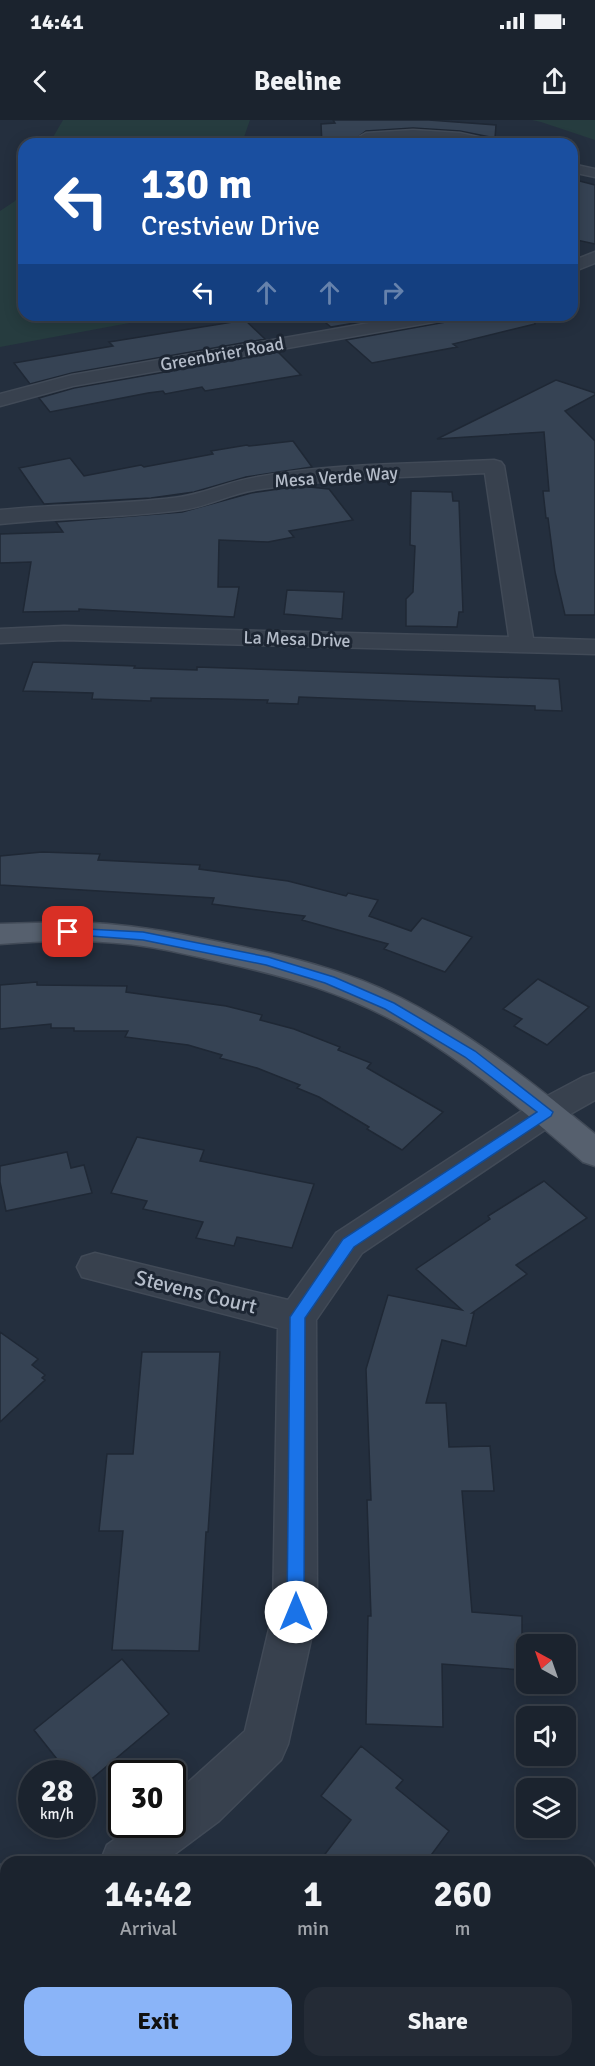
<!DOCTYPE html>
<html lang="en">
<head>
<meta charset="utf-8">
<style>
	body { margin:0; font-family:Signika,sans-serif; background:#242b36; color:#f1f3f6; height:100vh; display:flex; flex-direction:column; font-size:22px; white-space:nowrap }
	* { box-sizing:border-box; margin:0 }
	p { font-size:20px; color:#a0a4aa }
	.icon { flex:none; width:33px; height:33px; fill:none; stroke:currentColor; stroke-width:2; stroke-linecap:round; stroke-linejoin:round }
	.map { position:relative; flex:1; overflow:hidden }
	.panel { position:absolute; left:0px; top:1736px; width:596px; height:212px; display:flex; flex-direction:column; background:#1b232e; border-radius:18px 18px 0 0; box-shadow:0 3px 15px #0003,0 0 0 2px #39404a }
	.panel>* { flex:none }
	.hud { position:absolute; left:18px; top:18px; width:560px; height:183px; border-radius:18px; box-shadow:0 3px 15px #0003,0 0 0 2px #39404a; background:#1a4fa0; color:#fff; overflow:hidden }
	.needle { width:39px; rotate:320deg }
	.fabs { position:absolute; left:516px; top:1514px; display:grid; gap:12px }
	.fabs a { display:grid; place-items:center; width:60px; height:60px; border-radius:12px; background:#1b232e; box-shadow:0 3px 15px #0003,0 0 0 2px #39404a; font-size:30px }
	.speed { position:absolute; left:18px; top:1640px; display:flex; gap:12px; font-size:30px; font-weight:700; text-align:center }
	.speed>* { display:grid; place-content:center; width:78px; height:78px; border-radius:50%; background:#1b232e; box-shadow:0 3px 15px #0003,0 0 0 2px #39404a; line-height:1 }
	.speed small { font-size:15px; font-weight:400 }
	.speed .limit { border:3px solid #111; border-radius:9px; background:#fff; color:#111 }
	.pin { position:absolute; display:grid; place-items:center; width:51px; height:51px; color:#fff; margin:-26px; border-radius:12px; box-shadow:0 3px 9px #0006 }
	.me { position:absolute; width:66px; margin:-33px; rotate:0deg; stroke-linejoin:round; filter:drop-shadow(0 0 4px #0008) }
	.turn { display:flex; align-items:center; gap:21px; height:126px; padding:0 24px; font-size:27px }
	.turn .icon { width:78px; height:78px; stroke-width:2.5 }
	.turn b { display:block; font-size:42px; line-height:51px }
	.lanes { display:flex; align-items:center; height:57px; padding:0 24px; background:#0003; justify-content:center; gap:30px; direction:ltr }
	.lanes .off { opacity:.35 }
	.eta { display:flex; justify-content:space-evenly; align-items:center; height:102px; text-align:center }
	.eta b { font-size:36px; font-weight:700; line-height:42px }
	.cta { display:flex; gap:12px; margin-top:auto; padding:12px 24px }
	.cta a { flex:1; height:69px; border-radius:18px; background:#8ab4f8; color:#111; font-size:24px; font-weight:700; line-height:69px; text-align:center }
	.cta a+a { background:#242b36; color:#f1f3f6 }
	.status { display:flex; justify-content:space-between; align-items:center; height:42px; padding:0 30px; background:#1b232e; direction:ltr }
	.status svg { height:16px; fill:currentColor }
	header { display:flex; justify-content:space-between; align-items:center; height:78px; padding:0 24px; background:#1b232e; font-size:27px; font-weight:700 }
	.map>svg:first-child { display:block }
	.green { fill:#263c3f }
	.building { fill:#364354; stroke:#1f2835; stroke-width:1.5 }
	.lines { fill:none; stroke-linecap:round; stroke-linejoin:round }
	.minor-casing { stroke:#414a57; stroke-width:3 }
	.major-casing { stroke:#414a57; stroke-width:3 }
	.minor { fill:#38414e; fill-rule:evenodd }
	.major { fill:#56606e; fill-rule:evenodd }
	.route { fill:#1a73e8; stroke:#114b97; stroke-width:1.5 }
	.labels { text-anchor:middle; stroke-width:6; stroke-linejoin:round; paint-order:stroke }
	.far-street-label { font-size:18px; fill:#b4bcc9; stroke:#1d2633 }
	.street-label { font-size:21px; fill:#b4bcc9; stroke:#1d2633 }
</style>
</head>
<body>
<div class="status"><b>14:41</b><svg viewBox="0 0 49 12"><path d="M0 12V9h3v3zM5 12V6h3v6zM10 12V3h3v9zM15 12V0h3v12zM26 1h20v11H26zM47 4h2v5h-2z"/></svg></div>
<header><svg class="icon" aria-label="back" viewBox="0 0 24 24"><path d="M15 5l-7 7 7 7"/></svg>Beeline<svg class="icon" aria-label="share" viewBox="0 0 24 24"><path d="M12 15V3M7 8l5-5 5 5M5 13v7h14v-7"/></svg></header>
<div class="map">
<svg width="595" height="1946" viewBox="0 0 595 1946">
	<rect width="100%" height="100%" fill="#242f3e"/>
	<path class="green" d="M63,0H250L243,20L255,24H49Z
		M532,0H595V20L541,2Z
		M24,66V195L167,196L0,227V91L15,81Z"/>
	<path class="building" d="M333,0H429L496,5L495,18L460,11L413,8L366,11L357,18L366,23L429,21L467,24H322L321,4L335,3Z
		M572,59L595,65V124L572,119Z
		M316,195H402L331,207Z
		M456,195H534L535,204L453,224L457,227L372,243L346,220L451,201Z
		M245,200L265,219L72,253L30,264L14,243L113,226L109,222Z
		M278,232L301,255L205,271L202,267L165,274L163,271L148,273L50,292L39,278L74,268Z
		M556,260L595,273V275L565,291L595,321V495H565L555,452L548,398H546L543,371H549L544,312L437,319Z
		M293,321L312,347L246,357L194,372L151,378L44,384L19,348L70,338L84,356L141,345L144,347L213,334L211,331L247,325L249,326Z
		M300,366L329,369L353,400L289,411L294,417L268,422L219,420L218,467H239L234,497L79,489V491L23,492L31,442L0,443V414L63,412L56,402L182,392L251,373Z
		M411,371L452,372L453,381H459L463,492H459L457,507L406,506V479L413,472L415,426L410,425Z
		M287,470L344,472L342,499L284,494Z
		M33,542L135,546L134,548L197,550V547L559,559L562,591L535,590V586L299,577L298,584L267,583L268,580L221,579L151,578V581L92,579L93,573L23,571Z
		M42,732L100,734L98,740L200,745L199,749L288,761L346,776L348,773L378,780L369,796L411,811L422,798L472,817L445,852L384,829L388,824L302,800L305,796L212,784L214,778L0,765V736Z
		M538,859L589,887L547,925L514,906L522,899L503,889Z
		M37,862V865L127,866L126,872L226,886L262,895L260,900L294,909L340,927L338,930L371,943L367,948L443,992L402,1030L367,1009L369,1007L319,977L297,968L300,965L257,948L220,938L222,935L188,925L125,917L128,911H74V908H51V904L0,909V865Z
		M137,1017L204,1030L200,1041L314,1064L292,1128L237,1117L234,1126L196,1118L203,1102L143,1089L147,1081L111,1073Z
		M67,1032L71,1048L84,1045L92,1073L6,1091L0,1062V1046Z
		M544,1061L587,1098L516,1145L527,1154L472,1193H474L466,1226L442,1220L426,1283H446L449,1327L490,1326L494,1371H462L472,1492L522,1496V1550L442,1544L443,1607L366,1604L368,1496H371L367,1380H371L366,1249L388,1175L462,1190L416,1149L490,1099L488,1096Z
		M0,1212L38,1239L32,1245L45,1255L42,1258L45,1260L0,1302Z
		M142,1232H220L208,1412H206L199,1531L112,1530L123,1411H99L107,1334H133Z
		M122,1539L169,1594L82,1667V1653H68L34,1610Z
		M361,1626L403,1660L396,1668L449,1711L426,1742H319L351,1700L321,1676Z"/>
	<g class="lines">
		<g class="minor-casing">
			<path id="minor" d="M413,10L460,13L496,21L498,24L429,19L366,21L359,17L366,13Z
				M572,44L595,49V57L572,52Z
				M595,132V143L572,152V141Z
				M415,195H454L451,199L445,200L73,266L0,286V274L72,255Z
				M494,340L501,342L504,346L533,518L595,520V534L64,520L0,523V509L64,506L509,517L485,353C410,357 335,358 261,369C234,372 209,386 182,390C122,398 61,397 0,404V390C58,384 115,385 173,378C202,375 229,361 257,357C335,343 415,344 494,340Z
				M595,953V980L558,1001L362,1133L316,1200L317,1492L288,1624L281,1640L219,1701L164,1742H100L107,1725L136,1704H172V1677L245,1611L273,1492L278,1208L82,1157L77,1147L82,1137L95,1133L288,1180L336,1113L534,983L583,957Z
				M6,1744V1792L0,1793V1745Z
				M138,1941H190L191,1946H139Z"/>
		</g>
		<g class="major-casing">
			<path id="major" d="M70,802C123,803 172,812 224,823C284,835 346,850 401,878C472,914 534,964 595,1014V1046L583,1042C527,994 470,945 405,907C348,874 286,856 221,842C198,837 174,831 150,827C101,819 50,820 0,824V804Z"/>
		</g>
		<use href="#minor" class="minor"/>
		<use href="#major" class="major"/>
	</g>
	<path class="route" d="M68,808L143,812L268,837L334,857L394,883L475,931L553,992L551,996L354,1127L305,1198L304,1492L302,1498L296,1501L289,1498L287,1492L290,1197L343,1119L537,992L465,937L385,889L325,863L266,845L143,820L64,814L62,812L64,809Z"/>
	<g class="labels">
		<g class="far-street-label">
			<text transform="translate(222 234) rotate(-10)" y="6">Greenbrier Road</text>
			<text transform="translate(336 357) rotate(-4)" y="6">Mesa Verde Way</text>
			<text transform="translate(297 519) rotate(2)" y="6">La Mesa Drive</text>
		</g>
		<g class="street-label">
			<text transform="translate(196 1172) rotate(14)" y="7">Stevens Court</text>
		</g>
	</g>
</svg>
<div class="fabs">
<a><svg class="needle" viewBox="-14 -14 28 28"><path d="M0-13l5 13h-10z" fill="#e53935"/><path d="M0 13l5-13h-10z" fill="#a0a4aa"/></svg></a>
<a><svg class="icon" aria-label="sound" viewBox="0 0 24 24"><path d="M4 9h4l5-4v14l-5-4H4zM17 9q2 3 0 6"/></svg></a>
<a><svg class="icon" aria-label="layers" viewBox="0 0 24 24"><path d="M12 4l9 5-9 5-9-5zM3 14l9 5 9-5"/></svg></a>
</div>
<div class="speed"><div>28<small>km/h</small></div><div class="limit">30</div></div>
<div class="pin" style="left:68px;top:812px;background:#d93025"><svg class="icon" aria-label="arrive" viewBox="0 0 24 24"><path d="M6 21V4h12l-3 4 3 4H6"/></svg></div>
<svg class="me" style="left:296px;top:1492px" viewBox="-20 -20 40 40"><circle r="19" fill="#fff"/><path d="M0-13L10 11 0 6-10 11z" fill="#1a73e8"/></svg>
<div class="hud">
<div class="turn"><svg class="icon" aria-label="left" viewBox="0 0 24 24"><path d="M17 20v-9H6M10 6l-5 5 5 5"/></svg><div><b>130 m</b>Crestview Drive</div></div>
<div class="lanes"><svg class="icon" aria-label="left" viewBox="0 0 24 24"><path d="M17 20v-9H6M10 6l-5 5 5 5"/></svg><svg class="icon off" aria-label="ahead" viewBox="0 0 24 24"><path d="M12 20V5M6 11l6-6 6 6"/></svg><svg class="icon off" aria-label="ahead" viewBox="0 0 24 24"><path d="M12 20V5M6 11l6-6 6 6"/></svg><svg class="icon off" aria-label="right" viewBox="0 0 24 24"><path d="M7 20v-9h11M14 6l5 5-5 5"/></svg></div>
</div>
<section class="panel">
<div class="eta">
<div><b>14:42</b><p>Arrival</p></div>
<div><b>1</b><p>min</p></div>
<div><b>260</b><p>m</p></div>
</div>
<div class="cta"><a>Exit</a><a>Share</a></div>
</section>
</div>
</body>
</html>
